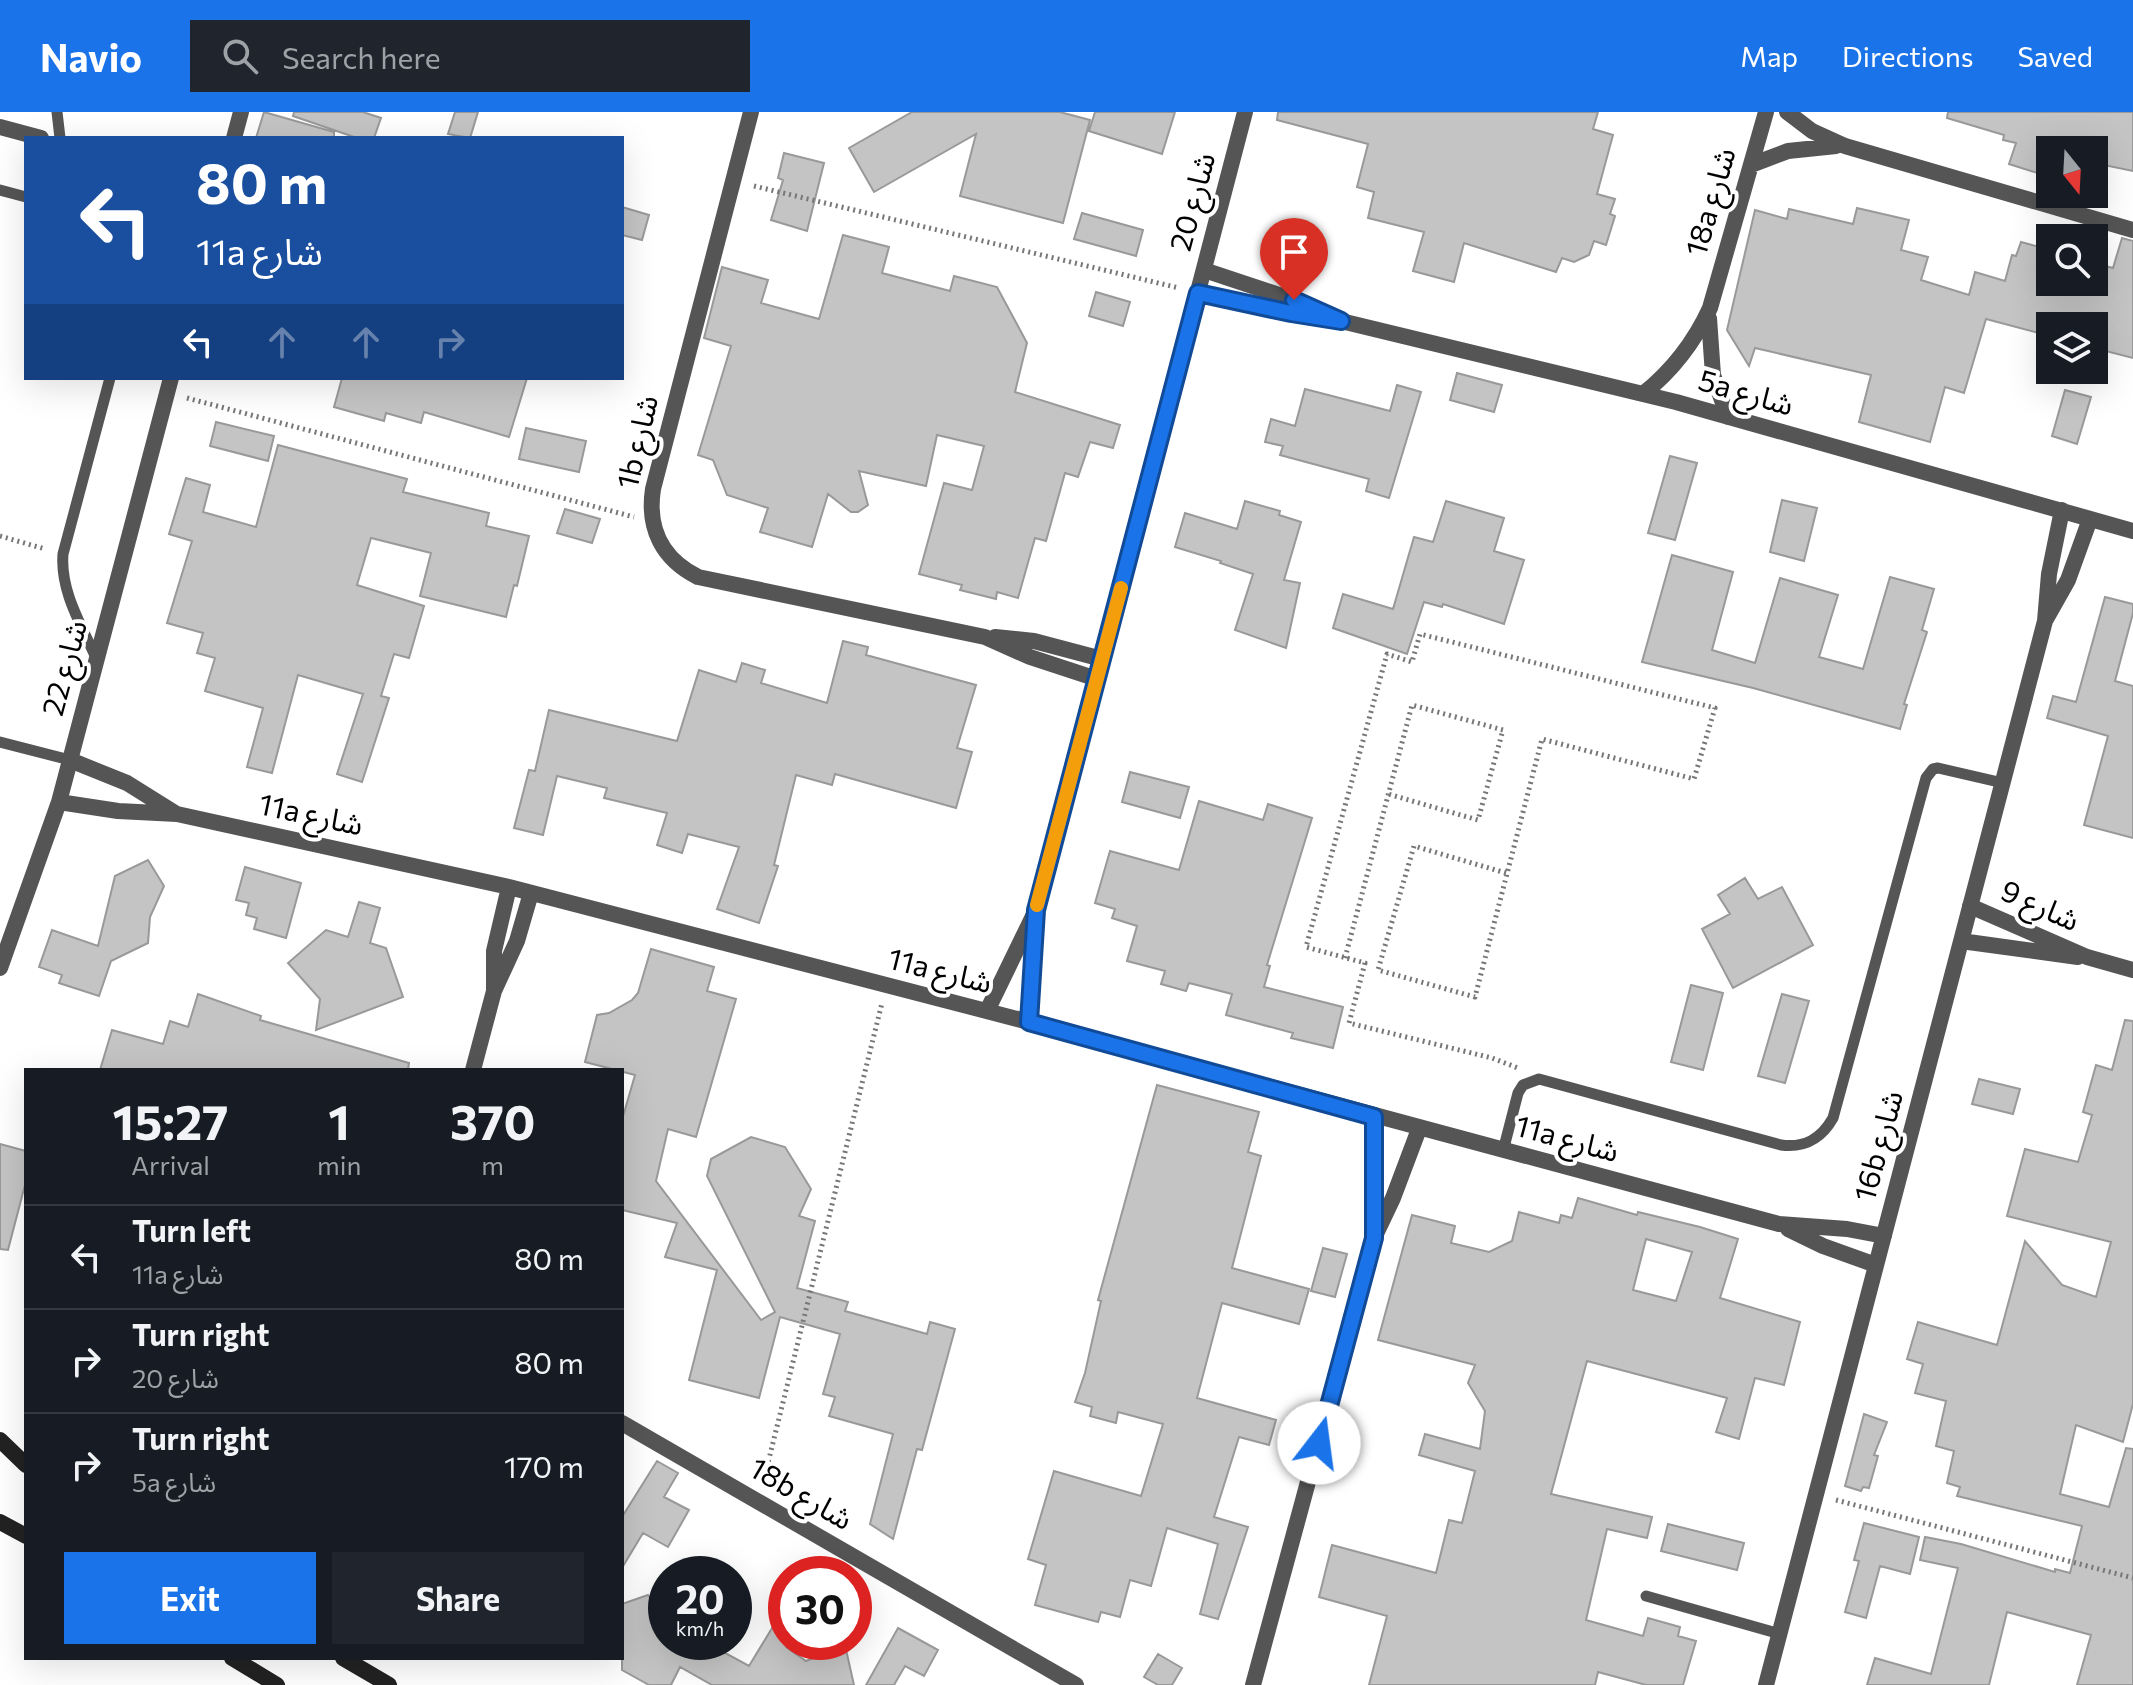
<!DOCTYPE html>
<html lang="en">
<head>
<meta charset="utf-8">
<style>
	body { margin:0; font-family:Commissioner,"Noto Sans Arabic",sans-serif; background:#20242c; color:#f1f3f6; height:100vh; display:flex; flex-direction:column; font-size:30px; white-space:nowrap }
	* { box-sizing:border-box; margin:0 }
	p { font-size:26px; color:#9ea1a6 }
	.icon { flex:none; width:44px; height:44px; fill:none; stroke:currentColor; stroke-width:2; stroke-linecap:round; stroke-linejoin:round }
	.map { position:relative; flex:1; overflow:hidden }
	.details { position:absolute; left:24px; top:956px; width:600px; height:592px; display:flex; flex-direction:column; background:#171b24; border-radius:0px; box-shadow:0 8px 32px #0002 }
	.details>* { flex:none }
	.top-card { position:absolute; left:24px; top:24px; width:600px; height:244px; border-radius:0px; box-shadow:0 8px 32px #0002; background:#1a4fa0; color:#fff; overflow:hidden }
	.needle { width:52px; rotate:162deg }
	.tools { position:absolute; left:2036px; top:24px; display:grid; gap:16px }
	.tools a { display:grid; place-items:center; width:72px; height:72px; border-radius:0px; background:#171b24; box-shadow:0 8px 32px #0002; font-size:40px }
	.speed { position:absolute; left:648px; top:1444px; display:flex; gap:16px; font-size:40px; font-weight:700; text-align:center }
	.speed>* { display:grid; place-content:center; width:104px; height:104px; border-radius:50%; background:#171b24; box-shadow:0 8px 32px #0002; line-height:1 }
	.speed small { font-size:20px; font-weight:400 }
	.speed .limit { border:12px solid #d22; background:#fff; color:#111 }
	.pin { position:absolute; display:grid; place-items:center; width:68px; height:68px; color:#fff; margin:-82px -34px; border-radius:50% 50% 50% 0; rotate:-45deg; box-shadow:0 0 8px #0007 }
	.pin .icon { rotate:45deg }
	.me { position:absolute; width:88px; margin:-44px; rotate:15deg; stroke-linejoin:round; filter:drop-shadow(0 0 6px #0008) }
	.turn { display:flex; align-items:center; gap:28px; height:168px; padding:0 40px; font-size:36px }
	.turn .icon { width:104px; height:104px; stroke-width:2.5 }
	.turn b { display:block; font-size:56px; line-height:68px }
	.lanes { display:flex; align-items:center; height:76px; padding:0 40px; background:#0003; justify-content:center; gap:40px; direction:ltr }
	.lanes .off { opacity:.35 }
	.eta { display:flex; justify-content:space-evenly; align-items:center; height:136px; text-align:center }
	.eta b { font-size:48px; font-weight:700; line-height:56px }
	.cta { display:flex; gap:16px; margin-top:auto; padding:16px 40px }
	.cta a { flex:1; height:92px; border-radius:0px; background:#1a73e8; color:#fff; font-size:32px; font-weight:700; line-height:92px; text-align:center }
	.cta a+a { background:#20242c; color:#f1f3f6 }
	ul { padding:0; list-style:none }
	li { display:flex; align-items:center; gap:24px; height:104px; padding:0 40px; border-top:2px solid #363941 }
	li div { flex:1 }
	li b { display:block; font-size:30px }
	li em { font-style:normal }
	header { display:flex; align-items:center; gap:48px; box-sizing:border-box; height:112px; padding:0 40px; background:#1a73e8; color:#fff }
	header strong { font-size:38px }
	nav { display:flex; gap:44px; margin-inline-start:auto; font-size:28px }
	.search { width:560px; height:72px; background:#20242c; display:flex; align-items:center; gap:20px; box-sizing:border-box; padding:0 28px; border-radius:0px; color:#9ea1a6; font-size:30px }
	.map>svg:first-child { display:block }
	.building { fill:#c4c4c4; stroke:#999; stroke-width:2; fill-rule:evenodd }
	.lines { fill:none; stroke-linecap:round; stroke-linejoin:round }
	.path { stroke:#777; stroke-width:5; stroke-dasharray:2 4; stroke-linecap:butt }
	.service { stroke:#555; stroke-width:11 }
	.minor { stroke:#555; stroke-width:16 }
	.secondary { stroke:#222; stroke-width:16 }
	.route-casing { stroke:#114b97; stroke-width:20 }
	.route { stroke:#1a73e8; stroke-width:14 }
	.slow { stroke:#f59e0b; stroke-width:14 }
	.labels { text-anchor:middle; stroke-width:8; stroke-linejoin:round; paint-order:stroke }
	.street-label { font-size:30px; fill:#000; stroke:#fff }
</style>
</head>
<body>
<header>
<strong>Navio</strong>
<div class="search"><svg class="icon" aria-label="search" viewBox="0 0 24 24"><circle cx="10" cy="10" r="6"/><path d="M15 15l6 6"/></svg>Search here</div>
<nav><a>Map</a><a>Directions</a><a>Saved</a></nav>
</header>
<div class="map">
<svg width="2133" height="1573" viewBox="0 0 2133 1573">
	<rect width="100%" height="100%" fill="#fff"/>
	<path class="building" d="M264,0L334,20V26H256Z
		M294,0H363L381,6L374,26H357L293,4Z
		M455,0H478L470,26L448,22Z
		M912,0H1060L1090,8L1063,111L960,84L976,22L874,80L849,36Z
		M1095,0H1175L1162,42L1089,19Z
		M1278,0H1598L1593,17L1613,23L1597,82L1615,87L1610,102L1615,104L1606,133L1594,129L1589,143L1574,150L1562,146L1556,160L1464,131L1454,170L1413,159L1424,120L1368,106L1374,80L1357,75L1368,32L1277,8Z
		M1948,0H2133V59L2094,51V38H2050V65L2009,52L2016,31L2003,28L2004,23L1947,6Z
		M784,41L824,51L807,119L771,108L783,68L778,66Z
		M622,95L649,103L642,128L622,123Z
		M1857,96L1909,108L1901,138L1928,145L1921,168L1969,183L1975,160L2005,169L2012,143L2016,144L2021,130L2050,138V170H2094V151L2113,156L2122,126L2133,129V246L2094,236V214H2050V224L1986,207L1964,281L1945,275L1930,330L1859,310L1871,263L1755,236L1749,254L1727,218L1755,98L1787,107L1789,97L1853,112Z
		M1082,101L1143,118L1136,144L1074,127Z
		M843,123L889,135L882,161L950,179L954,164L997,175L1027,231L1015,280L1120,313L1113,336L1090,330L1078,365L1065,361L1046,429L1035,426L1018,486L997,480L996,487L960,478L962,473L919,462L944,371L972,378L984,334L937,323L926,374L859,359L868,393L858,400H851L828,382L812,435L760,420L768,396L727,383L713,348L698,343L731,234L704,226L722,155L768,168L761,191L819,207Z
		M1096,180L1130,190L1123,214L1089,204Z
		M1457,261L1502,273L1494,300L1450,288Z
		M342,266H527L509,325L424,300L421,311L386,301L384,309L334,295Z
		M1397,273L1421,280L1389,386L1366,379L1369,367L1280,343L1283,334L1265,330L1271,307L1295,314L1305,277L1390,299Z
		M2065,278L2091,285L2077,332L2052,324Z
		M216,310L274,324L268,349L210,334Z
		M526,316L586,329L579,360L519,347Z
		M278,333L407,367L403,380L489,401L486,414L529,424L517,474L514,473L506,505L420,484L431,441L371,426L357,473L424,494L409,546L394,542L381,584L389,586L362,670L337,662L363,582L298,563L272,661L247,655L263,596L205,579L215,546L197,541L203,521L167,511L192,429L169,422L186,366L210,373L203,400L256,415Z
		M1670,344L1697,351L1675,428L1648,421Z
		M1782,388L1817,396L1804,449L1770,440Z
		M1245,389L1280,399L1279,403L1301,410L1284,468L1300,471L1286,536L1235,518L1253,462L1220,451L1221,449L1175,435L1185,401L1237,417Z
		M1446,389L1504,406L1494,439L1524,448L1504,512L1443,492L1442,495L1424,490L1407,542L1333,516L1343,482L1393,497L1414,425L1433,430Z
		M565,397L600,407L592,431L557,421Z
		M1672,443L1733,460L1712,538L1755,551L1780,466L1838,483L1819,545L1863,557L1890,465L1934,477L1922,518L1927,520L1904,592L1907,593L1900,617L1753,576L1642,550Z
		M2105,485L2133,492V501L2115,569L2133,574V726L2084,713L2108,624L2047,606L2053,584L2076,590Z
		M843,529L868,535L866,543L976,573L957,636L972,640L956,696L835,662L832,673L796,663L774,753L778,754L759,811L717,797L739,735L688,722L682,741L657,733L667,701L604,686L607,676L557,664L543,723L514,716L529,658L535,659L549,598L677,629L699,558L736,570L742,551L765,558L761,571L827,591Z
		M1130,660L1189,675L1180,706L1122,690Z
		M1199,689L1263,708L1268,692L1312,706L1267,853L1270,854L1264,875L1343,895L1333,936L1291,926L1293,921L1226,903L1232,882L1189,871L1186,879L1161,872L1165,859L1127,849L1137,814L1112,806L1115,797L1095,791L1110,739L1179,758Z
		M148,748L164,774L150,805L148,831L111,849L99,884L59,871L62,863L39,855L52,818L98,834L115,764Z
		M245,755L301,771L286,826L254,817L257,806L246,803L249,791L236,788Z
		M1745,766L1758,787L1782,775L1813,833L1733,876L1702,817L1730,802L1718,783Z
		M359,790L380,796L370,831L386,836L403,885L316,918L320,887L288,851L326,818L348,825Z
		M651,837L714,855L707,879L736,887L696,1025L668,1017L656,1069L761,1208L775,1200L707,1064L711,1047L751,1025L785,1035L811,1077L799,1104L815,1109L797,1176L848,1190L845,1199L927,1222L930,1210L955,1217L922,1338L917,1337L893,1427L870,1412L893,1322L829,1304L835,1285L823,1282L840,1222L780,1205L759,1286L689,1268L717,1158L665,1145L677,1111L622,1098V1008L635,963L585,950L597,903L609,901L632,888L638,881Z
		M1691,873L1723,881L1703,958L1671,950Z
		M198,882L261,904L260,908L409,951L408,958H100L112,918L163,932L170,909L188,915Z
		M1782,882L1809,889L1785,971L1758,964Z
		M2125,908L2133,909V1292L2123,1330L2076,1313L2060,1382L2109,1395L2126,1336L2133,1337V1573H2077L2091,1523L2007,1500L1989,1573H1867L1875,1546L1931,1562L1958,1456L1920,1448L1925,1425L1961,1432L2055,1460V1457L2070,1461L2082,1414L1957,1384L1960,1375L1947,1371L1954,1339L1936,1334L1946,1289L1915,1281L1923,1252L1907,1247L1918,1210L1997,1233L2025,1129L2062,1173L2096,1185L2111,1130L2007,1104L2025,1037L2078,1050L2092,1003L2083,1000L2096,953L2112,958Z
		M1979,967L2020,977L2013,1002L1972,992Z
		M1157,973L1259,1000L1248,1040L1261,1044L1232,1156L1309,1177L1299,1212L1222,1191L1197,1286L1276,1308L1269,1333L1239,1325L1214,1405L1248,1415L1218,1507L1200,1502L1218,1432L1167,1416L1151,1474L1130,1468L1120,1505L1101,1500L1098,1510L1035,1493L1046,1453L1028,1447L1054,1359L1141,1384L1163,1312L1118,1300L1116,1311L1090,1304L1092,1295L1075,1290L1085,1261L1101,1189L1098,1188Z
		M0,1032L26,1039V1069L8,1138L0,1137Z
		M1578,1086L1637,1103L1638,1100L1700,1115L1738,1127L1720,1186L1800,1210L1784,1273L1755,1266L1739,1327L1716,1320L1727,1286L1587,1249L1551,1382L1652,1405L1647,1426L1607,1417L1586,1508L1643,1524L1648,1506L1680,1515L1678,1524L1696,1529L1683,1573H1646L1598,1560L1595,1573H1369L1387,1504L1319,1485L1332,1433L1436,1461L1449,1408L1462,1411L1475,1359L1419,1343L1425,1322L1480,1337L1485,1299L1468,1271L1475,1253L1378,1228L1412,1103L1455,1114L1451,1131L1489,1140L1512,1129L1519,1100L1559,1111L1561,1103L1572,1106ZM1646,1127L1692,1140L1676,1189L1633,1178Z
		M1323,1136L1347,1142L1335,1185L1311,1179Z
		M1864,1302L1887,1310L1874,1343L1878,1344L1869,1376L1863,1375L1861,1379L1845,1374Z
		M657,1349L678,1361L664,1385L689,1398L668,1435L643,1421L622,1456V1405Z
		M1864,1411L1919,1425L1910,1462L1880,1454L1866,1506L1845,1500L1859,1449L1854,1448Z
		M1668,1412L1744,1431L1737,1458L1661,1439Z
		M648,1483L655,1492L666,1499V1530H705L749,1554L786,1493V1535L806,1549L845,1533L854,1573H712L680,1555L671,1573H649L622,1558V1492Z
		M898,1516L938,1538L924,1564L905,1554L894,1573H866Z
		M1158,1542L1182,1556L1172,1573H1158L1144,1565Z"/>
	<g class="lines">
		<path class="path" d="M754,74L1179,176
			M187,286L634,405
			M0,424L45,437
			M1506,761L1414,734L1378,858L1475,885L1542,627L1694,667L1715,596L1420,522L1412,550L1387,542L1306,835L1365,851L1349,911L1492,946L1518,956
			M1345,846L1412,593L1503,618L1478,708L1388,682
			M764,1367L882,891
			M1836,1388L2133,1466"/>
		<path class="service" d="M57,0L60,26
			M0,78L26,85
			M97,548C82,514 60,480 63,442L110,266
			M0,630L70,648
			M1503,1039L1518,981L1523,973L1539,967L1781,1033C1805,1036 1821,1027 1833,1006L1926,666L1933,657L1938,656L2003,671
			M1646,1484L1780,1522"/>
		<path class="minor" d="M751,0L653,377C647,416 662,447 698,465L985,525L1030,545L1097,567
			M1787,0L1812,19L1845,34L2133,118
			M0,15L41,26
			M234,26L241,0
			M1751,53L1788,39L1836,34
			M1204,158L1294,188L1325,201
			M1198,181L1291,201L1341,209L1676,290L2133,419
			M1709,206L1713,263L1728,305
			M1643,282C1673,258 1694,231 1710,196L1766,0
			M2046,507L2068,468L2090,407
			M995,525L1034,529L1102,547
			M70,648L127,671L175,701
			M59,690L118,699L177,702L509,775L1029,910L1779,1112L1847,1117L1884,1124
			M1970,794L2087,845L2133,858
			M1961,829L2078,845
			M0,856L59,690L171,266
			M494,878V839L509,775
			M987,899L1036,798L1245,0
			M1029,910L1036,804
			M473,958L494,879L517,829L531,781
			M1788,1117L1823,1134L1876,1153
			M1373,1120L1374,1005
			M622,1311L1076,1573
			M1253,1573L1374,1126L1393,1086L1419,1017
			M1766,1573L2045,509L2049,462L2062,398"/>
		<path class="secondary" d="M0,1328L26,1353
			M0,1410L26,1424
			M232,1546L277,1573
			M343,1546L389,1573"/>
	</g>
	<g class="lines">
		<g class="route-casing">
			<path id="route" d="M1294,188L1341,209L1291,201L1198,181L1036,798L1029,910L1374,1005V1126L1319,1331"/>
		</g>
		<use href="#route" class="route"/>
		<path class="slow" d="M1037,793L1121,476"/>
	</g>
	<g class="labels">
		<g class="street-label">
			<text transform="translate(1193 90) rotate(-75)" y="10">شارع 20</text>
			<text transform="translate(1711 90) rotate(-74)" y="10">18a شارع</text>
			<text transform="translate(1746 281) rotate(16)" y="10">5a شارع</text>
			<text transform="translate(638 330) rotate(-77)" y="10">1b شارع</text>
			<text transform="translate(65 556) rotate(-75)" y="10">شارع 22</text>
			<text transform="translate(311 703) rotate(12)" y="10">11a شارع</text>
			<text transform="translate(2040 794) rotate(24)" y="10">شارع 9</text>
			<text transform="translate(940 859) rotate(14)" y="10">11a شارع</text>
			<text transform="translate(1567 1027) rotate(15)" y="10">11a شارع</text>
			<text transform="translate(1879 1034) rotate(-75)" y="10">16b شارع</text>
			<text transform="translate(801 1382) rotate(30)" y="10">18b شارع</text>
		</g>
	</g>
</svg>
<div class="tools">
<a><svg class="needle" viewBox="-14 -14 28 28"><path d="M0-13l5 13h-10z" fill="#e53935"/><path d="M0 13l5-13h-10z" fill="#9ea1a6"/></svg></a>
<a><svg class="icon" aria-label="search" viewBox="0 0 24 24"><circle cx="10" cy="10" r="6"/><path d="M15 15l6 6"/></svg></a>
<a><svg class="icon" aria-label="layers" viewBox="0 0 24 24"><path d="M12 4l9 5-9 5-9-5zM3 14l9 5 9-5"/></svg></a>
</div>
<div class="speed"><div>20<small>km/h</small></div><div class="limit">30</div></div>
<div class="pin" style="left:1294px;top:188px;background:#d93025"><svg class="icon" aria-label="arrive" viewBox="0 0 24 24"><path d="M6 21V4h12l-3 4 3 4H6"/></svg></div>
<svg class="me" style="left:1319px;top:1331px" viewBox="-20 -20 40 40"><circle r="19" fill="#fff"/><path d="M0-13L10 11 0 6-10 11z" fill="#1a73e8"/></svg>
<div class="top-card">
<div class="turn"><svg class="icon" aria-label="left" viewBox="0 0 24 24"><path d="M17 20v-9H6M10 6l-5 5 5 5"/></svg><div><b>80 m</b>11a شارع</div></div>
<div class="lanes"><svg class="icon" aria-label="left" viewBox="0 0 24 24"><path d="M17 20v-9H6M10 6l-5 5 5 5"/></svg><svg class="icon off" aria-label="ahead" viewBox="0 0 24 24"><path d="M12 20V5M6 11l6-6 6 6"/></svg><svg class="icon off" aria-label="ahead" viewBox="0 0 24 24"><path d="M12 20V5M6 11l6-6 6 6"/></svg><svg class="icon off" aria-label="right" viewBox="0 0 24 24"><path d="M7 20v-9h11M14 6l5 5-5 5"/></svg></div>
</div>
<section class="details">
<div class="eta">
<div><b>15:27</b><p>Arrival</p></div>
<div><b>1</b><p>min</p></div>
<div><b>370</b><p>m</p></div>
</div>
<ul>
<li><svg class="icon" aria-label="left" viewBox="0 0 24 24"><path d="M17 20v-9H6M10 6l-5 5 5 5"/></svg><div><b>Turn left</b><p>11a شارع</p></div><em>80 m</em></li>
<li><svg class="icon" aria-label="right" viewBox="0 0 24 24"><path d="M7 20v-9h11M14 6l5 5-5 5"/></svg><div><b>Turn right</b><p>شارع 20</p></div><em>80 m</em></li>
<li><svg class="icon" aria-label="right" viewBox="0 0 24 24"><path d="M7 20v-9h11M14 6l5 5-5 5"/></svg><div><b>Turn right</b><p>5a شارع</p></div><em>170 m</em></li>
</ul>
<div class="cta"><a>Exit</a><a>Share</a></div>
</section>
</div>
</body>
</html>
